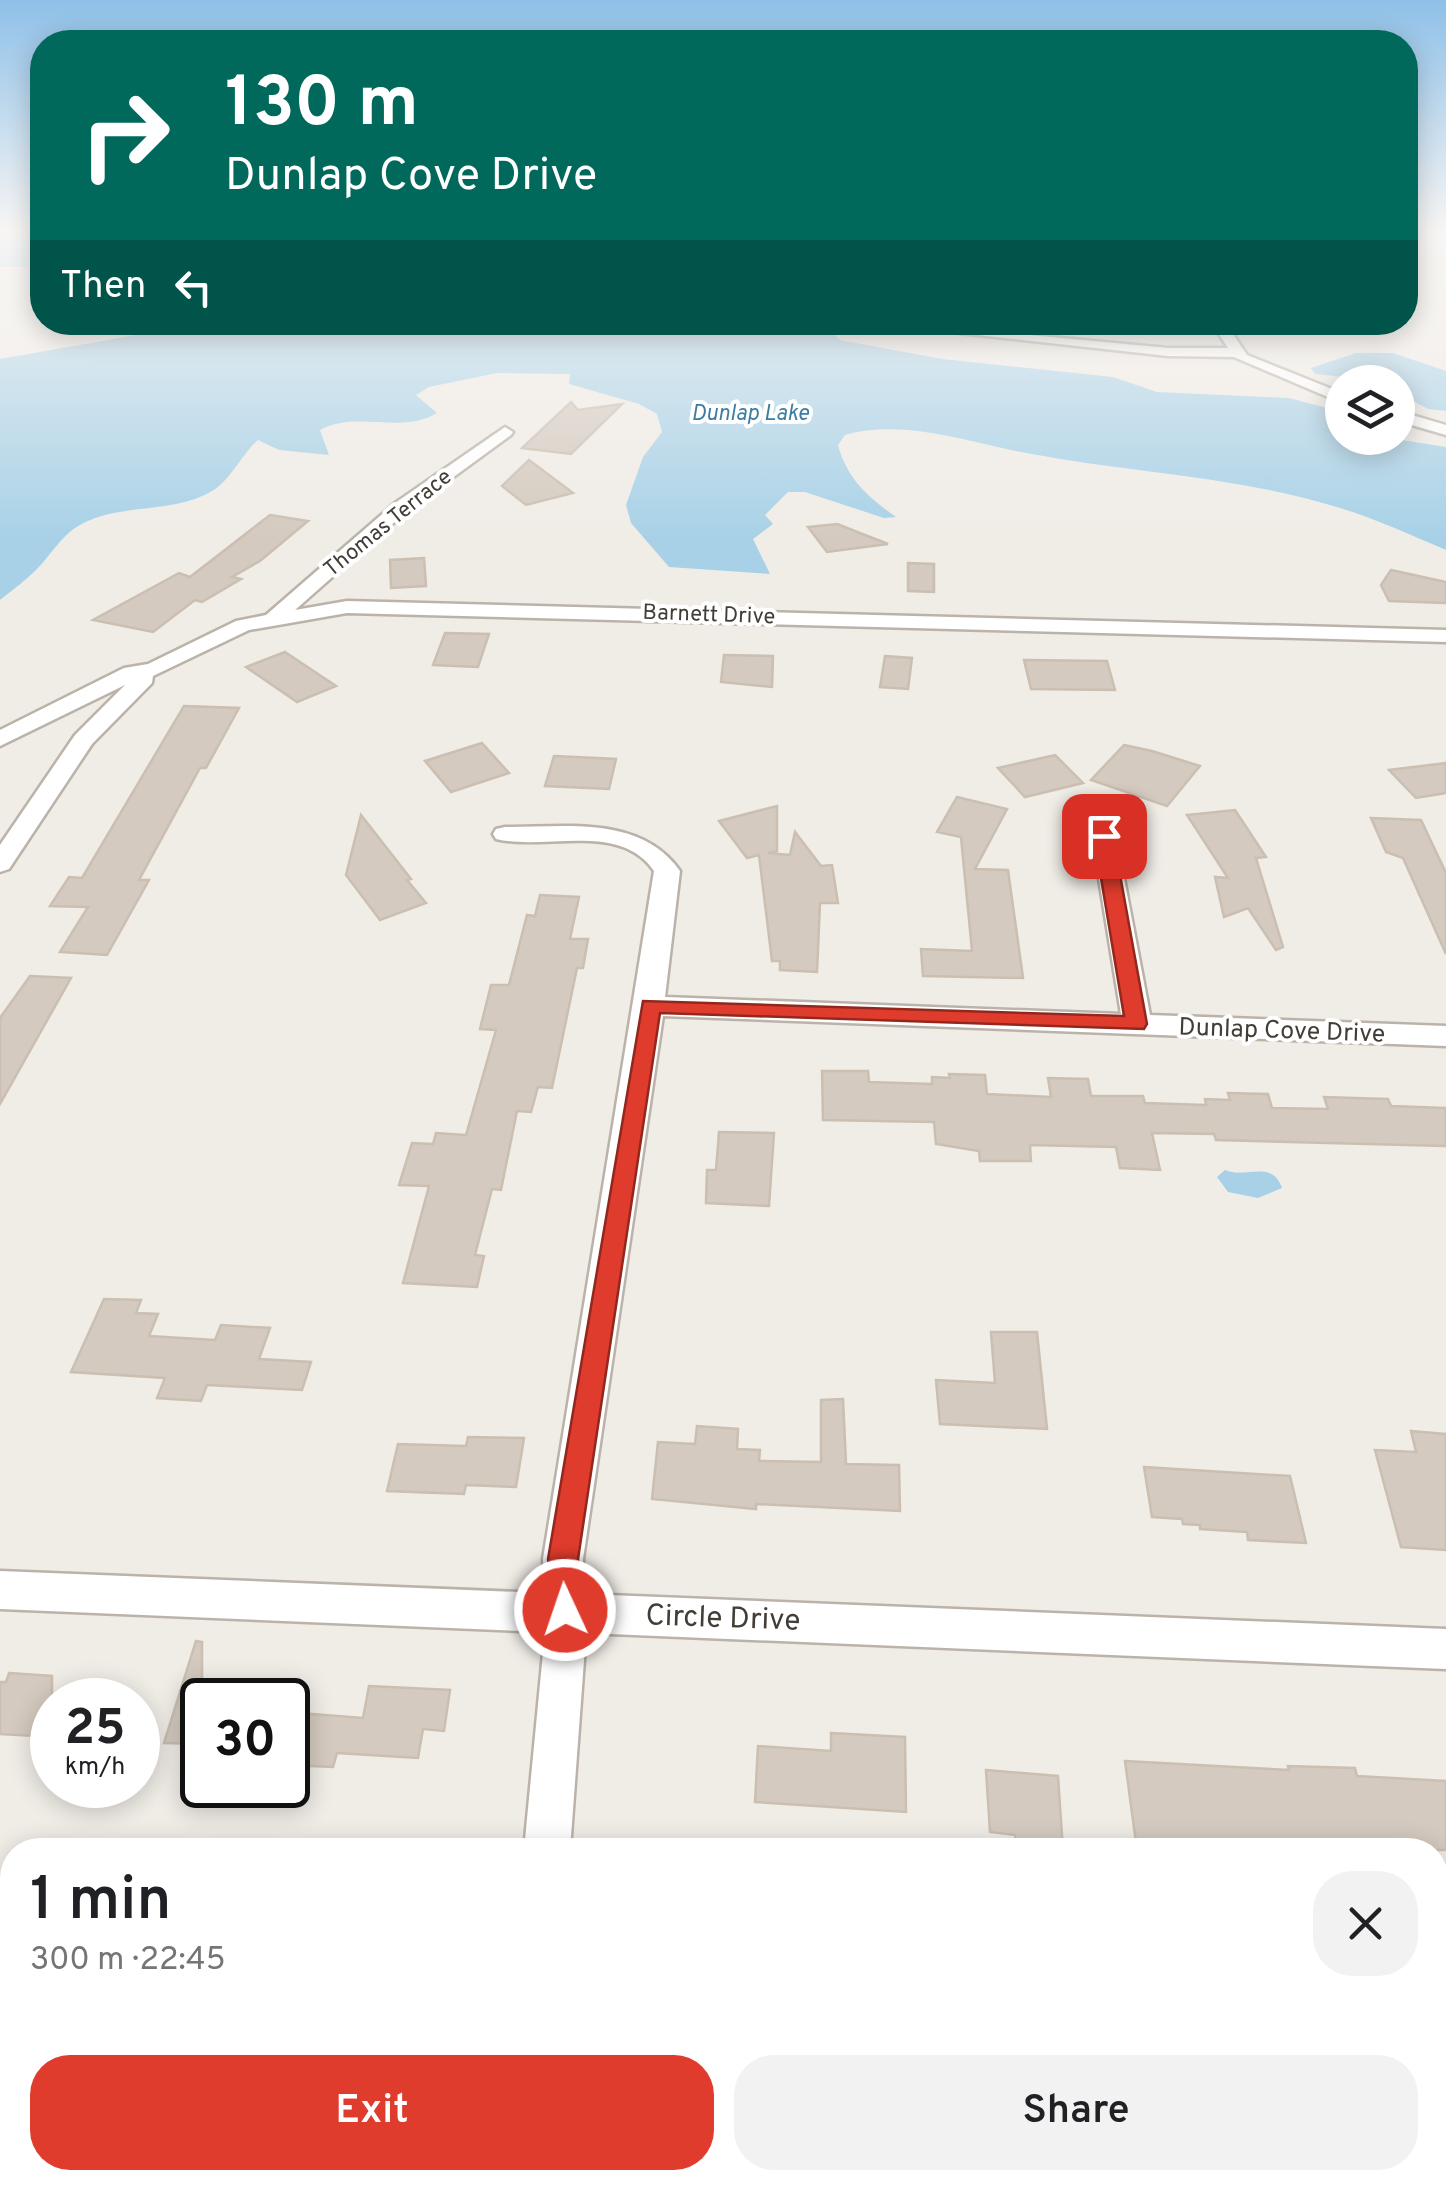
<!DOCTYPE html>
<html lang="en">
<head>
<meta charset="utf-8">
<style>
	body { margin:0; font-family:Overpass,sans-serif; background:#f2f2f2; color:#202124; height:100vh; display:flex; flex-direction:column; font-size:38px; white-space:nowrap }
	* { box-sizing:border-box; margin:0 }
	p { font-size:32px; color:#757577 }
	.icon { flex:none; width:55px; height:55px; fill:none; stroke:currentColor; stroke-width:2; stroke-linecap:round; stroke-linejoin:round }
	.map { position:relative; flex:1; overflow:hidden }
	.drawer { position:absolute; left:0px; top:1838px; width:1448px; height:352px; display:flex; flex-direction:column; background:#fff; border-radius:40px 40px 0 0; box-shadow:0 5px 25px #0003 }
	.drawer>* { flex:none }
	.hud { position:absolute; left:30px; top:30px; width:1388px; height:305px; border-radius:40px; box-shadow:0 5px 25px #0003; background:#00695c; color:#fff; overflow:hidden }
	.fabs { position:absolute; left:1325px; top:365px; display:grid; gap:20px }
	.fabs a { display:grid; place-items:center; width:90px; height:90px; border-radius:50%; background:#fff; box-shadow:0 5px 25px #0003; font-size:50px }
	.speed { position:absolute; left:30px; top:1678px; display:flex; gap:20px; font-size:50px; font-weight:700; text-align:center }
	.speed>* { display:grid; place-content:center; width:130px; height:130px; border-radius:50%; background:#fff; box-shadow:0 5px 25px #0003; line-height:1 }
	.speed small { font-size:25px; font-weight:400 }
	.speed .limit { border:5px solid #111; border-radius:15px; background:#fff; color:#111 }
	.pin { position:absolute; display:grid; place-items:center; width:85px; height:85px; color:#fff; margin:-42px; border-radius:20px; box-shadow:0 5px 15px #0006 }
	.me { position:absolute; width:110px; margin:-55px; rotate:357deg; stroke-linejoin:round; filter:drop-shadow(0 0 8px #0008) }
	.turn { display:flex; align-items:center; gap:35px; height:210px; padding:0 30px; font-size:45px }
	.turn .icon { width:130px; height:130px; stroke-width:2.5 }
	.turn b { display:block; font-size:70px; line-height:85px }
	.then { display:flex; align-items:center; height:95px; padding:0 30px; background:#0003; gap:20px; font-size:38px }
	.round { display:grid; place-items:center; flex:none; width:105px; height:105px; border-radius:40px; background:#f2f2f2 }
	.overview { display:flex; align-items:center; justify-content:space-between; height:170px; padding:0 30px }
	h1 { font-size:60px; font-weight:600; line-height:75px }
	.primary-button { display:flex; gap:20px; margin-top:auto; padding:20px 30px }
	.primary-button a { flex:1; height:115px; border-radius:40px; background:#e03c2d; color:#fff; font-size:40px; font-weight:600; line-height:115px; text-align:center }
	.primary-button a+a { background:#f2f2f2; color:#202124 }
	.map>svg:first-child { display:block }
	.water { fill:#a8d1e7 }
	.building { fill:#d4cabf; stroke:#cabfb1; stroke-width:2.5 }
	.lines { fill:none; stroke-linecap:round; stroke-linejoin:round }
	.minor-casing { stroke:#bbb3a9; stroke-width:5 }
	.minor { fill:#fff; fill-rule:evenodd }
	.route { fill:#e03c2d; stroke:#92271d; stroke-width:2.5 }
	.labels { text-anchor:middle; stroke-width:8; stroke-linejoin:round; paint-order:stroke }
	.far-water-label { font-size:22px; font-style:italic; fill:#3c7da1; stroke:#fff }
	.far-street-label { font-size:22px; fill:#423d36; stroke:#fff }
	.street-label { font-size:25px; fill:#423d36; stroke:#fff }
	.near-street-label { font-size:30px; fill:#423d36; stroke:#fff }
</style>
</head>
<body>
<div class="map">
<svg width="1446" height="2189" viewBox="0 0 1446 2189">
	<rect width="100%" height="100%" fill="#f0ece6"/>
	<path class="water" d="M0,233L42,234V267H0Z
		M204,323H834L830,331L840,340L942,359L1113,377L1157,392L1289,398L1342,412V438H1389L1446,447V550C1411,535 1376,519 1340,508C1242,477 1134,473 1032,454C972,444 906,418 845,435L838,445C847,479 868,497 896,517L884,518L805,492H788L765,515L773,524L753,539L770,574L669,567L631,523L626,505L643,457L662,432L657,414L639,404L569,384L570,374L497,373L429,387L416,395L437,413C400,435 357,410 320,430L329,455L279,450L258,440C242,454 230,481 212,491C171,515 118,502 78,526C62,535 50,556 36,570C25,581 12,590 0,600V359Z
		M1356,353H1393L1446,371V411L1428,409L1398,393V382L1315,374L1311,368Z
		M1225,1170C1247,1179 1272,1159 1282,1188L1258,1198L1228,1192L1217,1177Z"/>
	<path class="building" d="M571,402L578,410L622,404L571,454L522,448Z
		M529,460L573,493L526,505L502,486Z
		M270,515L308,521L260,561L232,577L241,579L202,602L195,600L153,632L93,620L179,573L190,577Z
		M837,524L888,544L827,552L808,527Z
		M424,558L426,586L391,588L390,560Z
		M908,563L934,564V592L908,591Z
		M1391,570L1446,582V603L1389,601L1381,585Z
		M445,633L489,634L478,667L433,665Z
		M285,652L336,686L297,702L246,667Z
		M724,655L773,656L772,687L721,682Z
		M885,656L912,658L908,689L880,687Z
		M1024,660L1107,661L1115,690L1031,689Z
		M184,706L239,708L206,768H200L139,880H149L107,955L60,952L88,907L50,906L69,877L82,878Z
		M482,743L509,773L451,792L425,761Z
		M1124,745L1152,751L1200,766L1167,806L1091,780Z
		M1055,755L1083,783L1025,797L998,768Z
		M554,756L616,759L609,789L545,786Z
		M1446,763V793L1416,798L1389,770Z
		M957,797L1007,809L975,869L1008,870L1023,978L923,976L921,949L972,951L961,837L937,832Z
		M777,806V851L768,853L790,855L795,832L821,866L832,865L838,903H820L817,972L780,970V961H772L759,855L747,858L719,821Z
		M1235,810L1266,857L1256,858L1283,947L1276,950L1248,908L1224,917L1215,877L1228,878L1187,815Z
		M361,815L411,879L407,880L426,903L380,920L346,875Z
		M1371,818L1421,820L1446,873V954L1403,858L1386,852Z
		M540,895L579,897L570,939H588L583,968H577L552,1088L538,1087L531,1112L517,1111L501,1190L492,1189L475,1255L484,1256L477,1287L403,1283L429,1186L399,1185L412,1143L433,1144L436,1133L466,1135L496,1030L480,1029L491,985H509L527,915L535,916Z
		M30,976L71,978L0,1104V1018Z
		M822,1071H868L869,1082L932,1084V1077L950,1078L949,1074L985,1075L987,1094L1051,1097L1048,1078L1088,1079L1091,1096H1143L1145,1103L1206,1105L1205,1099L1230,1100L1228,1093L1268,1094L1272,1108L1328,1109L1324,1097L1388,1099L1391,1106L1446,1108V1146L1216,1140L1214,1134L1152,1133L1160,1170L1120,1168L1116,1147L1030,1145L1031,1161H980L979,1151L936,1144L934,1122L823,1120Z
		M719,1132L774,1133L769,1206L706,1203L707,1170H716Z
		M104,1299L141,1300L136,1313L158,1314L149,1336L215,1340L221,1325L270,1328L259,1359L311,1362L302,1390L207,1385L201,1401L157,1398L165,1378L71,1372Z
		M991,1332H1037L1047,1429L940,1424L936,1380L995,1383Z
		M843,1399L846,1464L899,1465L900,1511L756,1504V1509L652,1499L658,1442L695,1444L697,1426L738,1429L737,1449L760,1450L759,1461L821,1462V1400Z
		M1411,1431L1446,1434V1550L1401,1547L1375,1450L1416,1452Z
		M468,1437L524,1438L516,1487L466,1485L464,1494L387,1491L398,1444L466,1446Z
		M1144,1467L1290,1476L1306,1543L1248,1540L1247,1532L1200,1529V1525L1183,1524L1182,1519L1152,1517Z
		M196,1641L202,1642V1744L164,1743Z
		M9,1673L52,1676V1737L0,1734V1682H6Z
		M369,1686L450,1690L444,1731L423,1729L418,1758L337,1753L333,1767L288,1765V1712L363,1718Z
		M831,1733L905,1737L906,1812L755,1802L758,1746L831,1751Z
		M1125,1761L1289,1770L1288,1766L1355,1768L1357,1776L1446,1781V1850H1137Z
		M986,1770L1058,1776L1063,1850H1016L1015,1835L990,1832Z"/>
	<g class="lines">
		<g class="minor-casing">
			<path id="minor" d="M1211,322H1225L1247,355L1342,393V403L1234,357L1168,356L959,333L966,329L1168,348H1228Z
				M1398,411L1446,425V435L1398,421Z
				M505,427L513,432L511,435L407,511L295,610L347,601L1446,630V642L347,613L249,630L153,676L152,683L92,744L9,869L0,872V845L75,735L125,685L0,746V730L124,668L148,664L236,621L266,615L395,503Z
				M505,827C566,827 641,815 680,871L665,997L1121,1014L1092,836L1104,829L1116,836L1150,1015L1446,1026V1046L663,1016L583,1559L584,1594L1446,1629V1669L586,1633L570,1850H524L545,1632L0,1609V1571L544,1593L543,1559L654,871C620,821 545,851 496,839L493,834L496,829Z
				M475,2178H527L524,2189H472Z"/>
		</g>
		<use href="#minor" class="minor"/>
	</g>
	<linearGradient id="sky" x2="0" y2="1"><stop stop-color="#8ec0e8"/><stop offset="0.43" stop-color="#f8f6f4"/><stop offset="1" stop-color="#f8f6f4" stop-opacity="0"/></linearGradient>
	<rect width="1446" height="538" fill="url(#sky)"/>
	<path class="route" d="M1104,831L1113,836L1147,1024L1144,1029L660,1013L578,1559L581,1610L576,1620L565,1625L554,1620L548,1559L643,1001L1124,1016L1094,836Z"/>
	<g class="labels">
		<g class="far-water-label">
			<text x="750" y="420">Dunlap Lake</text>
		</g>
		<g class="far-street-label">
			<text transform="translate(387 522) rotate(-39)" y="8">Thomas Terrace</text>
			<text transform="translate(709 613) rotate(2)" y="8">Barnett Drive</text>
		</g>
		<g class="street-label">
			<text transform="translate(1282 1029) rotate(2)" y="9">Dunlap Cove Drive</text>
		</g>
		<g class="near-street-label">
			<text transform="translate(723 1617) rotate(2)" y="10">Circle Drive</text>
		</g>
	</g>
</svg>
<div class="fabs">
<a><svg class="icon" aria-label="layers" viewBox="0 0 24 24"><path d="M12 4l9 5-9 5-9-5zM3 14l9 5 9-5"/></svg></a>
</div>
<div class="speed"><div>25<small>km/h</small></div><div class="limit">30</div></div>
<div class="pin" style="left:1104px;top:836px;background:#d93025"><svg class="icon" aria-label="arrive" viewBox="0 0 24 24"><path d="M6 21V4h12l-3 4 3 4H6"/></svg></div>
<svg class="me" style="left:565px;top:1610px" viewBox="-20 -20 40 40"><circle r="17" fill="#e03c2d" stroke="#fff" stroke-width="3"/><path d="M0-11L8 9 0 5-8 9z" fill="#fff"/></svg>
<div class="hud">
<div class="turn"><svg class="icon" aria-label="right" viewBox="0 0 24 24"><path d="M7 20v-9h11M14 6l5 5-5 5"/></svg><div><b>130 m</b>Dunlap Cove Drive</div></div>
<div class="then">Then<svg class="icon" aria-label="left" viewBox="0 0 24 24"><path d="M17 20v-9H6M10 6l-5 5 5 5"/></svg></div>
</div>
<section class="drawer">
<div class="overview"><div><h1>1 min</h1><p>300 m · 22:45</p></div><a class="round"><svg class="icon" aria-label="close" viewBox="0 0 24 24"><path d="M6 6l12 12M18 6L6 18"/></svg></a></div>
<div class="primary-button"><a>Exit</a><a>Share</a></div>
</section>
</div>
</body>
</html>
